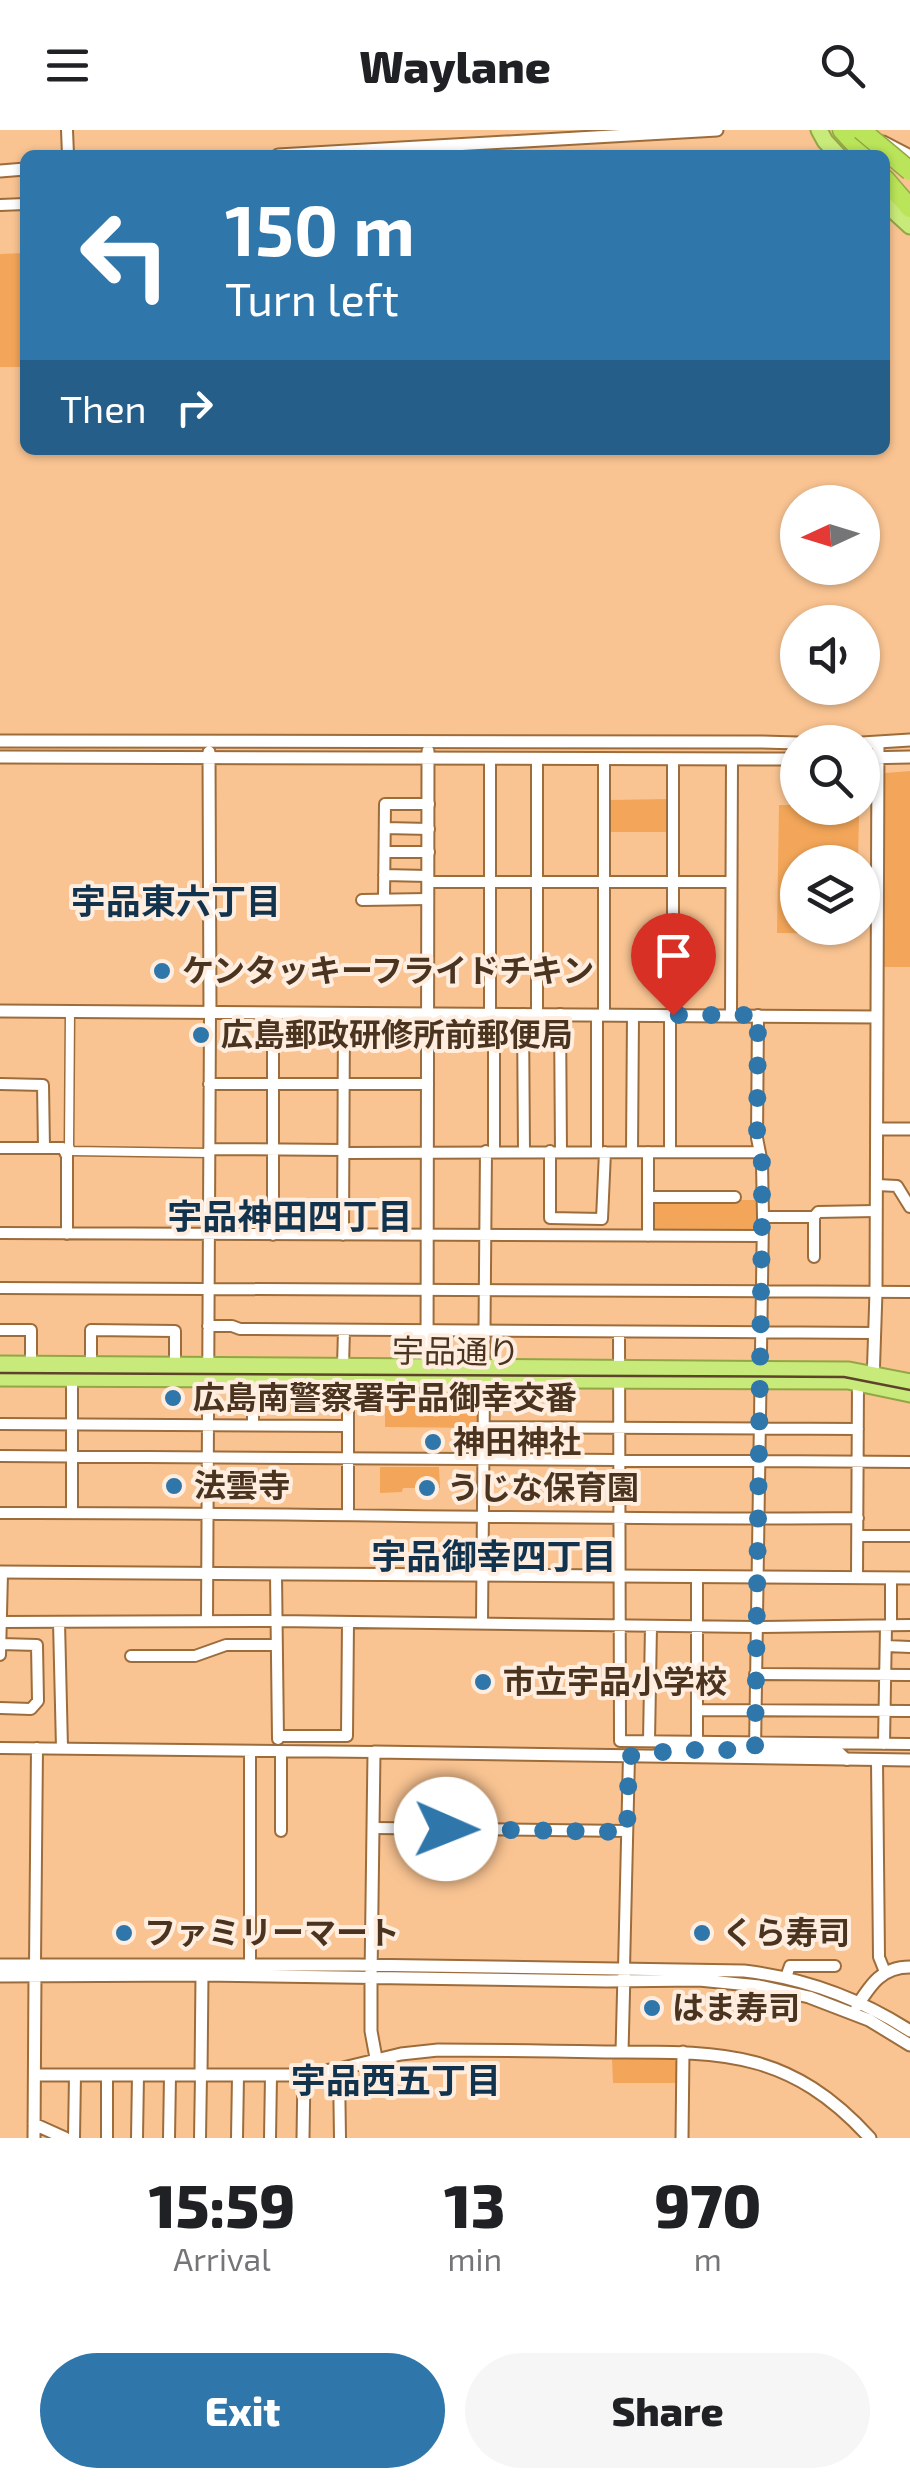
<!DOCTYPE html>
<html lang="en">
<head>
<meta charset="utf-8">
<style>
	body { margin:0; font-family:"Exo 2","Noto Sans JP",sans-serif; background:#f6f6f6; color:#202124; height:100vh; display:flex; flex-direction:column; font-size:38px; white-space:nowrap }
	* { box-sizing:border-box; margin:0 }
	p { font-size:32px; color:#757577 }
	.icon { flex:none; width:55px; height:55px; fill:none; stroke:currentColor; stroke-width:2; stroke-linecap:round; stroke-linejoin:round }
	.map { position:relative; height:2008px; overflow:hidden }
	.sheet { display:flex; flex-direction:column; background:#fff; flex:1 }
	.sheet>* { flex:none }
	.hud { position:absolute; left:20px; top:20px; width:870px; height:305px; border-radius:15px; box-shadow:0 2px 8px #0004; background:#2f76ab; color:#fff; overflow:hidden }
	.needle { width:65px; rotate:266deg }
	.fabs { position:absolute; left:780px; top:355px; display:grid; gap:20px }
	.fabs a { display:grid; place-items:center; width:100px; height:100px; border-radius:50%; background:#fff; box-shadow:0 2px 8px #0004; font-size:50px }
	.pin { position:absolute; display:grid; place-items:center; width:85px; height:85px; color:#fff; margin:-102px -42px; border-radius:50% 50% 50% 0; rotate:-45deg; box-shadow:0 0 10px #0007 }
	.pin .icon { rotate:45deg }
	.me { position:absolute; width:110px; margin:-55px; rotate:91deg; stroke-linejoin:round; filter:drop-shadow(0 0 8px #0008) }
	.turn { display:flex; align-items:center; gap:35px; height:210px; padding:0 40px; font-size:45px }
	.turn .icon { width:130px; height:130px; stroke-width:2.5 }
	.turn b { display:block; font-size:70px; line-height:85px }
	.then { display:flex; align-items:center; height:95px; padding:0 40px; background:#0003; gap:20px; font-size:38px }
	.eta { display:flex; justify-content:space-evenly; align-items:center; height:170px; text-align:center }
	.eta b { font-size:60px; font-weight:800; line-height:70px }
	.cta { display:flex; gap:20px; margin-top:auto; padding:20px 40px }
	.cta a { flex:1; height:115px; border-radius:60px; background:#2f76ab; color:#fff; font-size:40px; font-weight:800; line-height:115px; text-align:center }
	.cta a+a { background:#f6f6f6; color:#202124 }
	header { display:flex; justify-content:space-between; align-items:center; height:130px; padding:0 40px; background:#fff; font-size:45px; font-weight:800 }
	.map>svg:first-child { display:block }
	.green { fill:#f3a659 }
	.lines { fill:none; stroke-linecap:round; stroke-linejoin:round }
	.pedestrian-casing { stroke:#9d6c3b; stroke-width:11 }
	.minor-casing { stroke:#9d6c3b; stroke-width:14 }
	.tertiary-casing { stroke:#9d6c3b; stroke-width:15 }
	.trunk-casing { stroke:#93a645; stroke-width:19 }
	.motorway-casing { stroke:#93a645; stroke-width:21 }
	.pedestrian { stroke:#fff; stroke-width:8 }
	.minor { stroke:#fff; stroke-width:10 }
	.tertiary { stroke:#fff; stroke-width:11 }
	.trunk { stroke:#c8ea7a; stroke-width:15 }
	.motorway { stroke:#bae459; stroke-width:18 }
	.tram { stroke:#5d432c; stroke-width:2.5 }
	.motorway-bridge-casing { stroke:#93a645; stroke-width:21; stroke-linecap:butt }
	.motorway-bridge { stroke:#bae459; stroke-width:18 }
	.route { stroke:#2f76ab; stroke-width:18; stroke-dasharray:0 32.4 }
	.poi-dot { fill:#2f76ab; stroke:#ffeedf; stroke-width:4 }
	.labels { text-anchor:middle; stroke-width:8; stroke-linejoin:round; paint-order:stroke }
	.poi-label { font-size:32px; font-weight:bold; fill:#4a3420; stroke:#ffeedf; text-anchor:start }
	.street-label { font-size:32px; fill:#4a3420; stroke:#ffeedf }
	.neighbourhood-label { font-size:35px; font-weight:bold; fill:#11334d; stroke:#ffeedf }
</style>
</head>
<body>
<header><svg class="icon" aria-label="menu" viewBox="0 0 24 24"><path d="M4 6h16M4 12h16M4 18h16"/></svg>Waylane<svg class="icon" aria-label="search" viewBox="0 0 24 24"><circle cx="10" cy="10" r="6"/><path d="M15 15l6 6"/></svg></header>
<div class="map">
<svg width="910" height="2008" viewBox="0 0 910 2008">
	<rect width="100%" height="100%" fill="#fac492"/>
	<path class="green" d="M25,123V237H0V124Z
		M910,641V837H884L885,643Z
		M669,669V702H607V670Z
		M779,675H797L798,678H838L839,683L859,684L858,732H798V798H857V804L777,803Z
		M657,1070H759V1099L754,1103H655L652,1099V1075Z
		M385,1255L476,1256L480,1258V1298L385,1297Z
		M380,1337H439L440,1358H403L402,1362L380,1363Z
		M612,1929H674L678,1934V1953H613Z"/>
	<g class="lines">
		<g class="pedestrian-casing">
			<path id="pedestrian" d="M70,882L69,1016L71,1021L209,1023"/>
		</g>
		<g class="minor-casing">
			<path id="minor" d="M67,0L68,25
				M0,75L25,74
				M604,629V885
				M673,629V885
				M385,698L429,699
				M385,722H429
				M384,745L428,746
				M428,752H731
				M384,769L385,674H429
				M362,770L428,769
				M273,883V1105
				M490,884V628
				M523,884L524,1021
				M537,884V629
				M560,884L561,1022
				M731,885L732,629
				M0,954L43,955L44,1018
				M209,954H428
				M0,1018H63L67,1026V1104
				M209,1019L343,1020
				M494,1021V884
				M550,1021V1088L602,1089L605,1022
				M597,1022V885
				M632,1022L633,885
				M670,1022V885
				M343,1023L759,1022
				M877,1055L897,1056L910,1077
				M648,1067H735
				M763,1087H814L818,1082L876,1081
				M814,1087V1127
				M0,1103L762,1106
				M343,1105L344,883
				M648,1106V1022
				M0,1158L910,1162
				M208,1196H232L240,1199L875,1203
				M0,1200H31V1234
				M619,1202L620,1611L910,1614
				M91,1235V1200L175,1201V1236
				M343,1236L344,1200
				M253,1248V1295
				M0,1294L347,1296
				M483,1297L858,1299
				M0,1326L910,1332
				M0,1383C286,1382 572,1391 858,1388
				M72,1383V1247
				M348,1385V1248
				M858,1406H910
				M276,1445L278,1609
				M857,1448L858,1252
				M207,1491L210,883
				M0,1492L277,1491L755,1497L910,1495
				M59,1492L62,1618
				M482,1493L486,1021
				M891,1495V1448
				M0,1514L37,1515L38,1571L31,1579L0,1578
				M886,1516L910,1517
				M0,1525L2,1443
				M131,1526H195L226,1515H277
				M755,1544L910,1545
				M697,1580L910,1581
				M278,1606H347L348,1492
				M649,1611L651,1496
				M697,1612V1447
				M884,1614L886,1496
				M0,1618L374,1622
				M755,1620L763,1087L762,1033L757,1008L758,885
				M656,1625L668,1620H755L840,1623L847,1630
				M877,1630L879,1827L885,1842
				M374,1698L627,1701
				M281,1701V1621
				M35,1834L37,1618
				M250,1834V1621
				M624,1839L629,1626
				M786,1847L790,1836H835
				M339,1939L340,2008
				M107,1945V2008
				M74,2008L75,1945
				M137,2008L138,1945
				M169,2008L170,1946
				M200,2008L201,1945
				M237,2008L238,1946
				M270,2008L271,1946"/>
		</g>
		<g class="tertiary-casing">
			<path id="tertiary" d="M883,12L910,26
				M278,25L717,0
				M0,41L25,39
				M0,611L762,612L798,613
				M862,613L910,610
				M209,622L210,883
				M0,627L798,629
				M862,628L910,627
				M0,881L877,887
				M877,999H910
				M427,1242L428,621
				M873,1252L876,1162L878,612
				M0,1442L910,1448
				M0,1835H357L744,1841C803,1848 859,1868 910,1901
				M0,1846L202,1845L607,1851L699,1850L759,1856L809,1867L869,1890L910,1915
				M857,1876C871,1854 882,1837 910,1837
				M622,1922L624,1843
				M376,1928L371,1901V1847L374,1622L910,1630
				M35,1945H292L339,1939L401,1924L438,1920C494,1920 550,1921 606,1922C719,1922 788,1918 870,2008
				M201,1945L202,1845
				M34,1994L65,2008
				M34,2008L35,1843
				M303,2008L304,1944
				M682,2008L683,1922"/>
		</g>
		<g class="trunk-casing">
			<path id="trunk" d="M819,0L825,11L838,25
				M885,73L910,96
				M0,1234L849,1240L910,1252
				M0,1248L848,1251L910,1264"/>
		</g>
		<g class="motorway-casing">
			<path id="motorway" d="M842,0L865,25
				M885,49L910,78"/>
		</g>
		<use href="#pedestrian" class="pedestrian"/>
		<use href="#minor" class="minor"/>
		<use href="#tertiary" class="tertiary"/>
		<use href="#trunk" class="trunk"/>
		<use href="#motorway" class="motorway"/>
		<path class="tram" d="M0,1243L844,1247L910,1260"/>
		<g class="motorway-bridge-casing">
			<path id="motorway-bridge" d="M861,0L910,41"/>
		</g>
		<use href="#motorway-bridge" class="motorway-bridge"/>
	</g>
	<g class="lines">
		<path class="route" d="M446,1699L627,1702L629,1626H652L668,1620H755L762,1086V1033L757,1008L758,885H673"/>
	</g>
	<g class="poi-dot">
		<circle cx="162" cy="841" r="10"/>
		<circle cx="201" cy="905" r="10"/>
		<circle cx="173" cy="1268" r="10"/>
		<circle cx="433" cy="1312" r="10"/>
		<circle cx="174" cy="1356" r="10"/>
		<circle cx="427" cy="1358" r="10"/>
		<circle cx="483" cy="1552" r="10"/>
		<circle cx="124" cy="1803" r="10"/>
		<circle cx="702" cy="1803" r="10"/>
		<circle cx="652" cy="1878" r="10"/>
	</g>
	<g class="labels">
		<g class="poi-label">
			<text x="182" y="852">ケンタッキーフライドチキン</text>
			<text x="221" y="916">広島郵政研修所前郵便局</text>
			<text x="193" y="1279">広島南警察署宇品御幸交番</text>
			<text x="453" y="1323">神田神社</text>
			<text x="194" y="1367">法雲寺</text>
			<text x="447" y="1369">うじな保育園</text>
			<text x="503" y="1563">市立宇品小学校</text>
			<text x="144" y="1814">ファミリーマート</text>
			<text x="722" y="1814">くら寿司</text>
			<text x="672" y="1889">はま寿司</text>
		</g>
		<g class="street-label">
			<text transform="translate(456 1222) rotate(1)" y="11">宇品通り</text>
		</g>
		<g class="neighbourhood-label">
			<text x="176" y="784">宇品東六丁目</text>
			<text x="290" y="1099">宇品神田四丁目</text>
			<text x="494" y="1439">宇品御幸四丁目</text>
			<text x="396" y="1963">宇品西五丁目</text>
		</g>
	</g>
</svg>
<div class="fabs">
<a><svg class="needle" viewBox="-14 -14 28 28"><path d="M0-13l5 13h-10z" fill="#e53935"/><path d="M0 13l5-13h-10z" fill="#757577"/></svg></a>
<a><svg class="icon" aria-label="sound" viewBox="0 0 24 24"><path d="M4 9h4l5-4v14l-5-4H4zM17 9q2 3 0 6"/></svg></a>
<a><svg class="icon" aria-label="search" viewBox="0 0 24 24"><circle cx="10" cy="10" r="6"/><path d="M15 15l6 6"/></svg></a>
<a><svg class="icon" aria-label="layers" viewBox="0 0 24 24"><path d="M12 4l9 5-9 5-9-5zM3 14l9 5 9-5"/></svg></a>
</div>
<div class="pin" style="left:673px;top:885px;background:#d93025"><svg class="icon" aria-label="arrive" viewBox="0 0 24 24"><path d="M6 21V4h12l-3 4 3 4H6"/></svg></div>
<svg class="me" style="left:446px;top:1699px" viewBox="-20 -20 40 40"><circle r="19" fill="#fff"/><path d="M0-13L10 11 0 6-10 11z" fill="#2f76ab"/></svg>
<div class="hud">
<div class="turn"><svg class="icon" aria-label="left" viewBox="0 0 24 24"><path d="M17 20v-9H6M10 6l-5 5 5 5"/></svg><div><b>150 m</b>Turn left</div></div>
<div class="then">Then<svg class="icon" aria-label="right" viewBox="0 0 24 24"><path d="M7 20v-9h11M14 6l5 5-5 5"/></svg></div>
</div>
</div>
<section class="sheet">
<div class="eta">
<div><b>15:59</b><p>Arrival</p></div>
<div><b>13</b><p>min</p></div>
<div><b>970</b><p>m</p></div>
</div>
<div class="cta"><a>Exit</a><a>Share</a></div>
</section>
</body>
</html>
